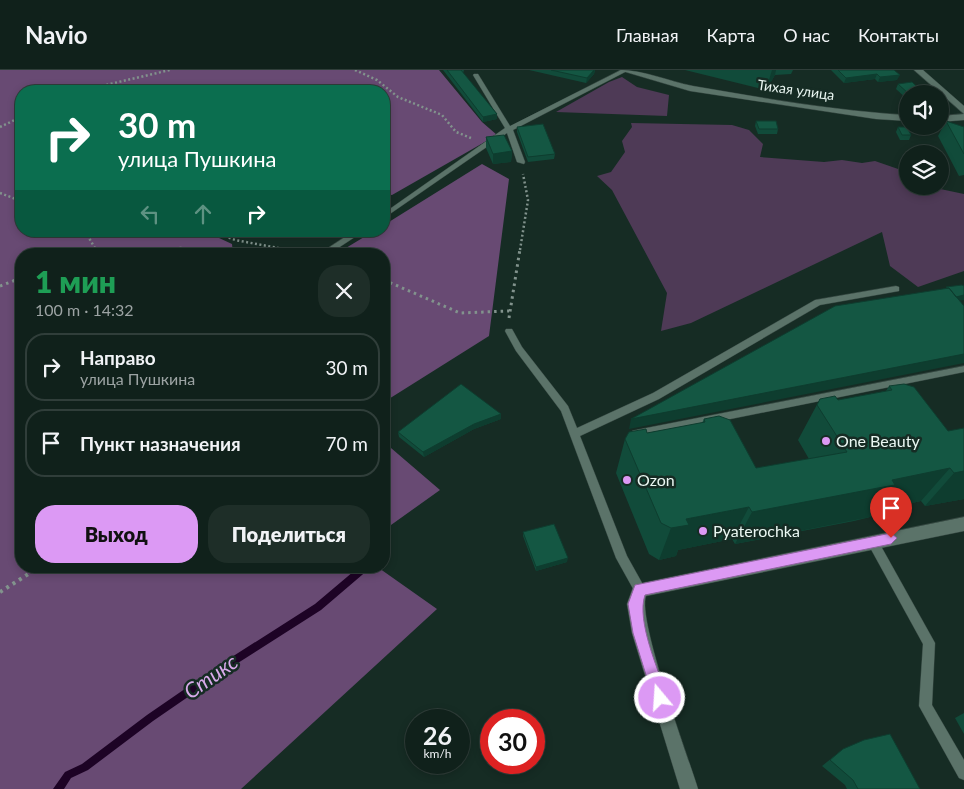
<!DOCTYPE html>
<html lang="ru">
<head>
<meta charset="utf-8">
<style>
	body { margin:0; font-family:Lato,sans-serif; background:#1e2e28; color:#f1f3f6; height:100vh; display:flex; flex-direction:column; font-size:19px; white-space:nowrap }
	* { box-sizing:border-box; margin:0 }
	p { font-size:16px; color:#9ca3a3 }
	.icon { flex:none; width:28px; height:28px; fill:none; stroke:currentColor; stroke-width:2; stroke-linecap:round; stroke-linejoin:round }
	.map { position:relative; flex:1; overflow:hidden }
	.details { position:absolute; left:15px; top:178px; width:375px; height:325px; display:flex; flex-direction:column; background:#10211b; border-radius:20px; box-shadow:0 2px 8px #0003,0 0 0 1px #303e3a }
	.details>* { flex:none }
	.top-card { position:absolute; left:15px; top:15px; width:375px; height:152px; border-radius:20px; box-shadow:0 2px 8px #0003,0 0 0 1px #303e3a; background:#0b6e4f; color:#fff; overflow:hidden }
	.controls { position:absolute; left:899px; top:15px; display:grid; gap:10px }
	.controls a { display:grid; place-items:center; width:50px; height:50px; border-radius:50%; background:#10211b; box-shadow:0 2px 8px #0003,0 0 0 1px #303e3a; font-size:25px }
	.speed { position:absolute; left:405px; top:639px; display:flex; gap:10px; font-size:25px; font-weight:700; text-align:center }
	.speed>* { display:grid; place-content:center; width:65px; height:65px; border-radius:50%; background:#10211b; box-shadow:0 2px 8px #0003,0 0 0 1px #303e3a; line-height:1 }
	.speed small { font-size:12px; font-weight:400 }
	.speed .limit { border:8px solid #d22; background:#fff; color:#111 }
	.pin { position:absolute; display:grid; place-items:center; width:42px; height:42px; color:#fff; margin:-51px -21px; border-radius:50% 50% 50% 0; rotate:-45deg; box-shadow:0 0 5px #0007 }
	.pin .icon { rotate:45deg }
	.me { position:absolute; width:55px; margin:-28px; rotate:342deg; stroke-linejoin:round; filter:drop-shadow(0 0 4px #0008) }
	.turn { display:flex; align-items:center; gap:18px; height:105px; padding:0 20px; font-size:22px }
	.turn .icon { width:65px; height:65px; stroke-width:2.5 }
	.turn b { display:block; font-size:35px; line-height:42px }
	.lanes { display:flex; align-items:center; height:48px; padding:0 20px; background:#0003; justify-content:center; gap:25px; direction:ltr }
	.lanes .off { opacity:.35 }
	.round { display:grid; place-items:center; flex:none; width:52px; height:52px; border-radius:20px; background:#1e2e28 }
	.headline { display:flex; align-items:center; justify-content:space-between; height:85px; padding:0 20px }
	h1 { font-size:30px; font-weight:800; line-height:38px; color:#1e9e55 }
	.primary-button { display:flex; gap:10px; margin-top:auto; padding:10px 20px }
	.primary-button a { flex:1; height:58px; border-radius:20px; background:#dc99f4; color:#111; font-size:20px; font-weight:800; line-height:58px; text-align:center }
	.primary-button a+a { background:#1e2e28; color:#f1f3f6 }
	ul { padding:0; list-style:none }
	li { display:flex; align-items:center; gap:15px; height:68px; margin:0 10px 8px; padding:0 10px; border:2px solid #303e3a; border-radius:20px }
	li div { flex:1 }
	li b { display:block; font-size:19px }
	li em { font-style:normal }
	header { display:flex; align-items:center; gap:30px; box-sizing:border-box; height:70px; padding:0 25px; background:#10211b; border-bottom:1px solid #303e3a }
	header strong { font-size:24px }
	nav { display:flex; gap:28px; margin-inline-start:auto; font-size:18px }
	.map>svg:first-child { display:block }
	.green { fill:#4e3a56 }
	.forest { fill:#684a73 }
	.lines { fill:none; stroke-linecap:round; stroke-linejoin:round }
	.stream { fill:#1d0325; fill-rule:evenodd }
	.service-casing { stroke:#344640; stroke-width:1 }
	.minor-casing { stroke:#344640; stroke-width:1 }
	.secondary-casing { stroke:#344640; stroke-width:1 }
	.path-far2 { stroke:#82938d; stroke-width:2.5; stroke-dasharray:2 2.5; stroke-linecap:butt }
	.path-far1 { stroke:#82938d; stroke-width:3; stroke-dasharray:2.5 4; stroke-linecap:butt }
	.path { stroke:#82938d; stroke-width:4; stroke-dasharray:3 4.5; stroke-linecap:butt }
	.service { fill:#5b7369; fill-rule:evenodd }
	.minor { fill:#5b7369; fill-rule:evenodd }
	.secondary { fill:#5b7369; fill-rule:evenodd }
	.wall { fill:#114b3a }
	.shaded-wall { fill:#0e3d2f }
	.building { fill:#145743; stroke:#0e3d2f }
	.route { fill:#dc99f4; stroke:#8f639f }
	.poi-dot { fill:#dc99f4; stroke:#162c24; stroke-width:2 }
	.labels { text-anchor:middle; stroke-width:5; stroke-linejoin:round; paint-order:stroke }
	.far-street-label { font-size:14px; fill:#ebf8f3; stroke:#162c24 }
	.poi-label { font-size:16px; fill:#ebf8f3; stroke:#162c24; text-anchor:start }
	.near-water-label { font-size:21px; font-style:italic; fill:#d9aaeb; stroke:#162c24 }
</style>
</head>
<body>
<header>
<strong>Navio</strong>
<nav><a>Главная</a><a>Карта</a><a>О нас</a><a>Контакты</a></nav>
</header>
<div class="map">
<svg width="964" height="719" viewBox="0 0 964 719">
	<rect width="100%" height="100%" fill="#162c24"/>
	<path class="green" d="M622,7L637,17L669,25L667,46L556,42L609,12Z
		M631,53L732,55L749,60L763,74L760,87L824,92L842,90L862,93L875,91L901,100L907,105L908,116H926L964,124V201L918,217L890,196L882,162L691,253L661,261L667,223L612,120L597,106L611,102L625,82L622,71L632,57Z"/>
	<path class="forest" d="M0,0H439L482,52L497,65L392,125L384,124V21H21V161H204L232,174L233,184H21V496H376L437,539L241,719H0Z
		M482,94L509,109L489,266L384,332V184H336L374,161H384V155Z
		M384,372L440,420L384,460Z"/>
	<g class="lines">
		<path class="stream" d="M360,496H370L369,499L321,540L230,598L153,651L88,700L71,708L64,719H53L65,702L82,694L147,645L224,592L315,534Z"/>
		<g class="service-casing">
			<path id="service" d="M621,0L627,1L513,60L525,92L524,94L517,92L507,63L384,148V143L505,58L473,5L474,4H478L510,56Z
				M354,161H364L329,184H319Z
				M896,216L899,217V221L820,235L659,329L580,366L627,486L646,520L644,524L640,525L636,524L616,488L561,341L516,281L505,261L506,259H512L522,277L568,336L577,358L653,323L815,230Z
				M964,296V302L636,368L632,367L631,364L632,361L636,360Z
				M873,467L877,469L935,573L932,635L964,690V710L959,708L919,636L923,574L867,472L869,469Z"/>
		</g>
		<g class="minor-casing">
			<path id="minor" d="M619,0C644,0 668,11 693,16C763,28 836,41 908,45V51L876,49L690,21Z
				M964,44V50L940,52V46Z
				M964,447V461L646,526C637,550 688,686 698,719H680L632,563L627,534L634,515Z"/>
		</g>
		<g class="secondary-casing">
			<path id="secondary" d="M914,0H923L964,36V44Z"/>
		</g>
		<path class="path-far2" d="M355,0L377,10L398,27L442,45L456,62L471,68
			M80,21L170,0
			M0,57L21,47
			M0,123L21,131
			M85,161L96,180
			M212,161L235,170L289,180
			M121,180L181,178L215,180
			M520,180L528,130L523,104"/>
		<path class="path-far1" d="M96,179L97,181
			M195,179L275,184
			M283,179L305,184
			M88,184L97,181L156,179
			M384,210L460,243L509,241
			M0,216L21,208
			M384,216L390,213
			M509,248L520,179"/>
		<path class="path" d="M0,522L41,496"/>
		<use href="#service" class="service"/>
		<use href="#minor" class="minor"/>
		<use href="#secondary" class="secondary"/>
	</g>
	<path class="wall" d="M443,0H464L463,3L497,44V49L483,52Z
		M529,0H595L594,4L586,13Z
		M685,0H793L791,4L775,5L766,20Z
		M831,0H894L897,10L878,12L875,9L844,13Z
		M898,14L925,24H908V30L896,19Z
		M756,51L778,59L777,64H758L755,56Z
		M946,51L964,57V105L959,106L938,66Z
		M517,57L555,84L554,89L528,92L517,62Z
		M898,57L911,65L909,70H900L896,62Z
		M486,67L512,81L511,92L493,94L486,78Z
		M282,161H301L298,165Z
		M333,161H346L344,164Z
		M889,316L948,361L964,429L925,436L921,431L875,441L870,447L854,451L735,474L732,469L678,480L676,486L659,490L649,484L616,403L625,369L647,363L702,353L704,349L756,398L809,389L798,370L820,329L838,330L886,321Z
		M501,349L474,359L424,387L399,367L398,362Z
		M523,462L567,492L536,501L523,466Z
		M964,643V664L955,648Z
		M843,679L920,719H847L845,715L822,696Z"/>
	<path class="shaded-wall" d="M594,0H595L594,4L586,13L587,8Z
		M772,0H776L775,5L766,20Z
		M877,4L875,9L844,13L846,8Z
		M900,5L897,10L878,12L880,7Z
		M497,44V49L483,52V47Z
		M512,81L511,92L493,94V84Z
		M297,161H301L298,165Z
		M964,225V230L951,232L955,227Z
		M964,284V293L629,359L631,349Z
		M501,344V349L474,359L424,387L423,382L474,354Z
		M950,398L921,431L875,441L870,447L735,474L752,442L892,410Z
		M964,401V429L925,436L954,403Z
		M749,437L732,469L678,480L676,486L659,490L671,458L686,449Z
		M568,488L567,492L536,501V497Z"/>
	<path class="building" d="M447,0H461L497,44L483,47Z
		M551,0H594L587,8Z
		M838,0H894L900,5L880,7L877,4L846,8Z
		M912,12L925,24H909L898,14Z
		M756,51H776L778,59H759Z
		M946,51L964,57V84Z
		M543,54L555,84L528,87L517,57Z
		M898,57H907L911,65H902Z
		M504,65L512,81L493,84L486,67Z
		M962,215L964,216V225L956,227L949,218H947L946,217Z
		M949,218L964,236V284L631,349L835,236Z
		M461,314L501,344L474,354L423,382L398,362Z
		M904,314L914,317L948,361L964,358V401L954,403L950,398L892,410L895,415L878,418L752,442L749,437L686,449L689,455L671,458L661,453L625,369L629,362L646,359L647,363L705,352L704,349L719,346L730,350L756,398L847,382L817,335L820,329L835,326L838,330L892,320L889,316Z
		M554,454L568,488L536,497L523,462Z
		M890,664L920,719H858L853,710L830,690L843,679L864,670Z"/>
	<path class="route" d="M891,463L897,468L891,474L645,525C636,551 659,602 668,628L666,634L660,636L655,634L633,563L628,534L635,515Z"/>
	<g class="poi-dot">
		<circle cx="826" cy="371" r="5"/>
		<circle cx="627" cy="410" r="5"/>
		<circle cx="703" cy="461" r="5"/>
	</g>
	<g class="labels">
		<g class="far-street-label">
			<text transform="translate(796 20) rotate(8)" y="5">Тихая улица</text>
		</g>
		<g class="poi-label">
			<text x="836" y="377">One Beauty</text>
			<text x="637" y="416">Ozon</text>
			<text x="713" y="467">Pyaterochka</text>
		</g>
		<g class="near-water-label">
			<text transform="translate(211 607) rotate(-35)" y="7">Стикс</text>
		</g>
	</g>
</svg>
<div class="controls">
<a><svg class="icon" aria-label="sound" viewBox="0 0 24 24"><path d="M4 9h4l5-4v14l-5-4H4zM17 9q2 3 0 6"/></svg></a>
<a><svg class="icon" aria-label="layers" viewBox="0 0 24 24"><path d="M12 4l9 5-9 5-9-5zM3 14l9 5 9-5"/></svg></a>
</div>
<div class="speed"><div>26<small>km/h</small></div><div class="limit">30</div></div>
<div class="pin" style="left:891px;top:468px;background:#d93025"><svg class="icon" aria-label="arrive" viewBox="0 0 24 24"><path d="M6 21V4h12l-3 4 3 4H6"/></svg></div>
<svg class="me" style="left:660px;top:628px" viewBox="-20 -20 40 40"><circle r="17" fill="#dc99f4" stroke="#fff" stroke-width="3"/><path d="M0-11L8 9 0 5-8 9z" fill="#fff"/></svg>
<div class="top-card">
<div class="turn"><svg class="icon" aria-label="right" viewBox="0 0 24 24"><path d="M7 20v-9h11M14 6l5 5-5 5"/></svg><div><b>30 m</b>улица Пушкина</div></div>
<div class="lanes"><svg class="icon off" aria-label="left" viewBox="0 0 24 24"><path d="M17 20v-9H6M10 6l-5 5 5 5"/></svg><svg class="icon off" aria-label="ahead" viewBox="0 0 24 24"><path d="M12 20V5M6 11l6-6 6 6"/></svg><svg class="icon" aria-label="right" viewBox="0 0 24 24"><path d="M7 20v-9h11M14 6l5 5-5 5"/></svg></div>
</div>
<section class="details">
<div class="headline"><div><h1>1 мин</h1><p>100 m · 14:32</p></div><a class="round"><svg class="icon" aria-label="close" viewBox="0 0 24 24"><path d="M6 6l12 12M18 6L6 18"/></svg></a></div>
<ul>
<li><svg class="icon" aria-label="right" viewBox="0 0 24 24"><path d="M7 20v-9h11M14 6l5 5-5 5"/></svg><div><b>Направо</b><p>улица Пушкина</p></div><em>30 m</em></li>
<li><svg class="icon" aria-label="arrive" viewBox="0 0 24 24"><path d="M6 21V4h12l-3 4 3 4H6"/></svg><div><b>Пункт назначения</b></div><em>70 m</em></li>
</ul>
<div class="primary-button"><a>Выход</a><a>Поделиться</a></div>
</section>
</div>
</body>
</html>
